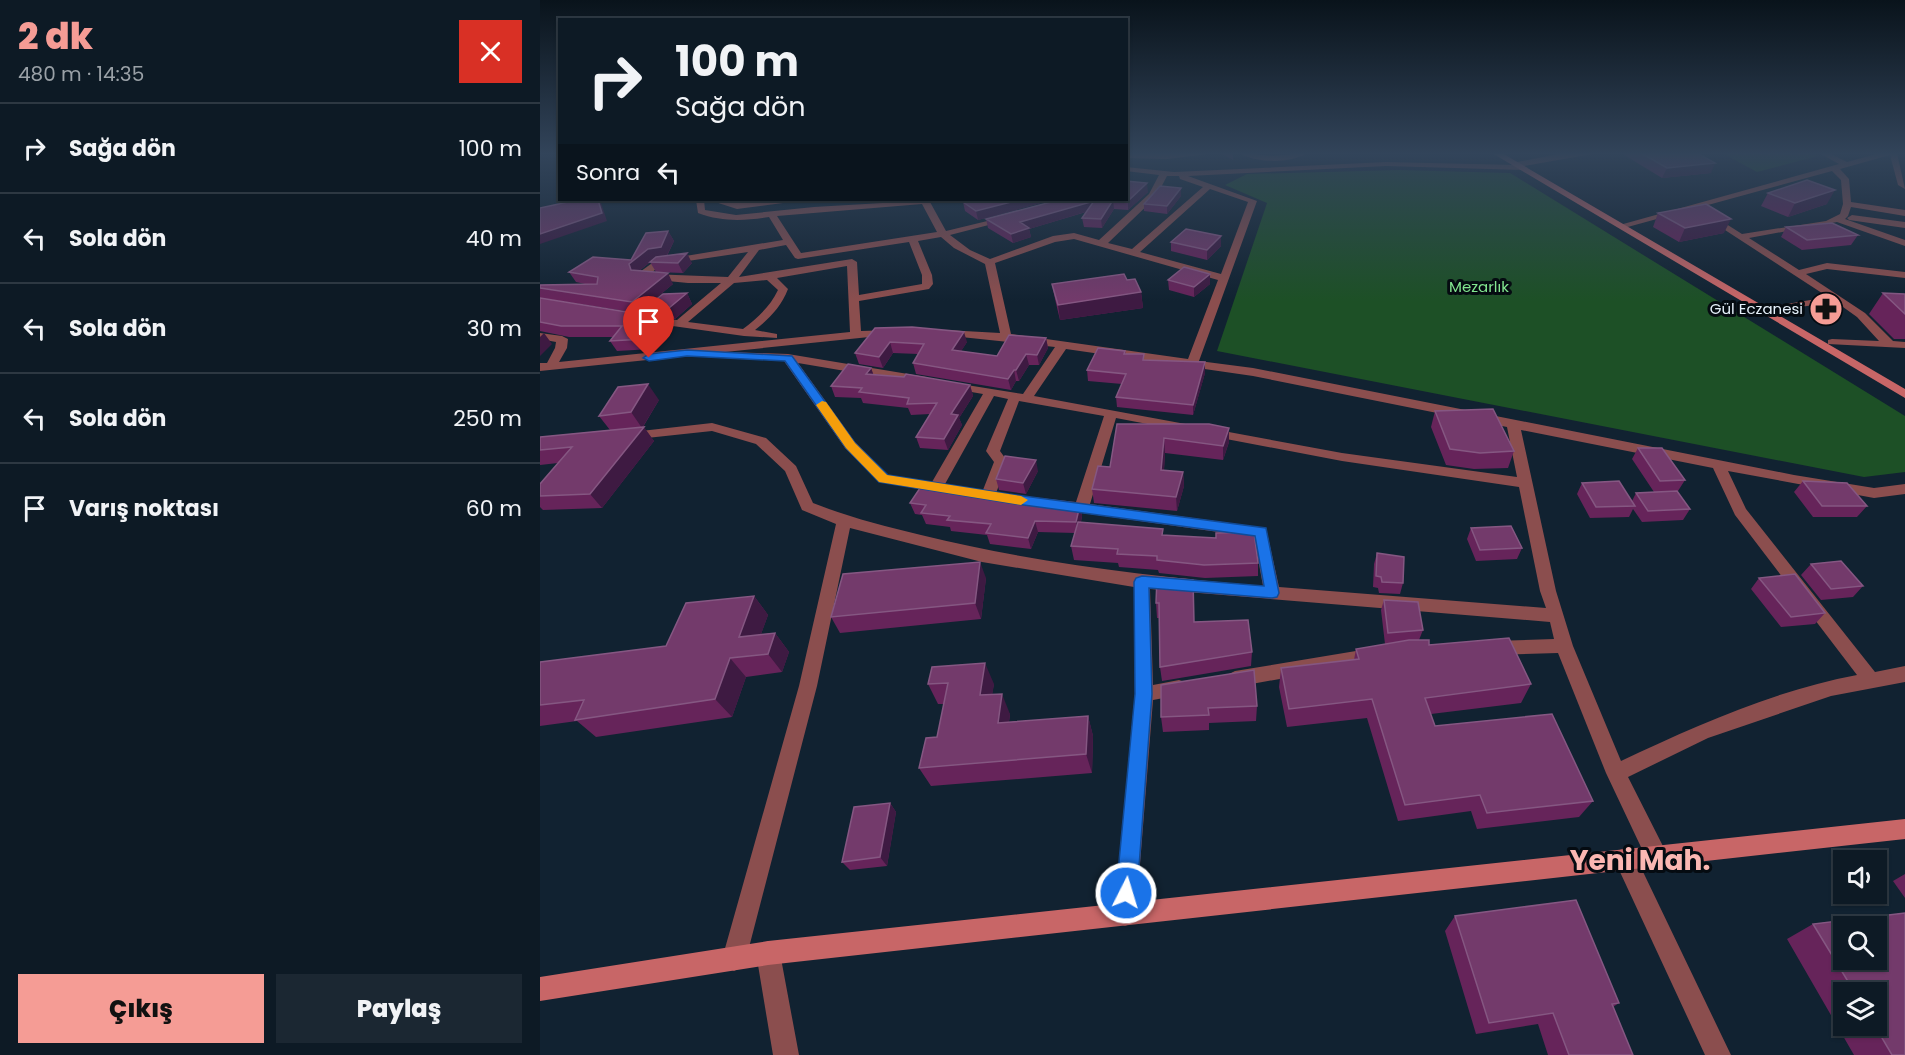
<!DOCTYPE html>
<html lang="tr">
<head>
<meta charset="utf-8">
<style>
	body { margin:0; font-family:Poppins,sans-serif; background:#1b2732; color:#f1f3f6; height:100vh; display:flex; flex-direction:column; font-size:22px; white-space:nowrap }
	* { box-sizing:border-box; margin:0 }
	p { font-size:20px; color:#9aa1a7 }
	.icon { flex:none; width:33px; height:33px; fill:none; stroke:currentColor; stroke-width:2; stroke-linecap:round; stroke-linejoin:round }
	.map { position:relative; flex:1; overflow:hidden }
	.panel { display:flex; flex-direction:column; background:#0d1a25; width:540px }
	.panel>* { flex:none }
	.hud { position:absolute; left:18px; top:18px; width:570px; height:183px; border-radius:0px; box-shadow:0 2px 4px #0004,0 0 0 2px #2d3842; background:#0d1a25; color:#f1f3f6; overflow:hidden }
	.tools { position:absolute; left:1293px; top:850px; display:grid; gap:12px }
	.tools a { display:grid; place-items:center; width:54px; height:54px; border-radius:0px; background:#0d1a25; box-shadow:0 2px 4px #0004,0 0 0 2px #2d3842; font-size:30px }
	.pin { position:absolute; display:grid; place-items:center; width:51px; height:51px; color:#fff; margin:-62px -26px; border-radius:50% 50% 50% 0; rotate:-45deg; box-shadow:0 0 6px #0007 }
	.pin .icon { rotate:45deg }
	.me { position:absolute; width:66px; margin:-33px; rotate:5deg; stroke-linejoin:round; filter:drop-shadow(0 0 4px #0008) }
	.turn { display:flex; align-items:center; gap:21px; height:126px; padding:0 18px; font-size:27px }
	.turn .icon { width:78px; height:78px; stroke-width:2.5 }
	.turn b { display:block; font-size:42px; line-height:51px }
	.then { display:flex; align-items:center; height:57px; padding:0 18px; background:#0003; gap:12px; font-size:22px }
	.round { display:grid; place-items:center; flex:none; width:63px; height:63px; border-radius:0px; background:#1b2732 }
	.summary { display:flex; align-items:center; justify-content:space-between; height:102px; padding:0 18px }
	h1 { font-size:36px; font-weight:800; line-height:45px; color:#f59c95 }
	.cta { display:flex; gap:12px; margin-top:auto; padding:12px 18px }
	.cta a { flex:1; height:69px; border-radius:0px; background:#f59c95; color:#111; font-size:24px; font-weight:800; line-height:69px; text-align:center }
	.cta a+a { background:#1b2732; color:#f1f3f6 }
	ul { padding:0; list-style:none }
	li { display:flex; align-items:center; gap:18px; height:90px; padding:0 18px; border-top:2px solid #2d3842 }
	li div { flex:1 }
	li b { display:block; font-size:22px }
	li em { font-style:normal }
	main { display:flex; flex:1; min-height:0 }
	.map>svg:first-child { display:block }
	.green { fill:#1d5026 }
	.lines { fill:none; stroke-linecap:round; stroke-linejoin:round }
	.street { fill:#8b4e4e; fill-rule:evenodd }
	.secondary { fill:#c86667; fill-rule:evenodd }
	.wall { fill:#66245a; fill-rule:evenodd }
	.shaded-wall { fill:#3e1a42 }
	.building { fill:#733a6b; stroke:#855782; stroke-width:1.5; fill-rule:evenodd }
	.route { fill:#1a73e8; stroke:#114b97; stroke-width:1.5 }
	.slow { fill:#f59e0b }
	.labels { text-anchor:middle; stroke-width:6; stroke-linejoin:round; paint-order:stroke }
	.far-park-label { font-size:15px; fill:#83e790; stroke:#050b11 }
	.far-poi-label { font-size:15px; fill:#e5f0fa; stroke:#050b11; text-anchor:end }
	.near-district-label { font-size:28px; font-weight:bold; fill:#fbb7b2; stroke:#050b11 }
</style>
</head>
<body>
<main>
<section class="panel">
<div class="summary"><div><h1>2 dk</h1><p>480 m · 14:35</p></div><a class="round" style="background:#d93025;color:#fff"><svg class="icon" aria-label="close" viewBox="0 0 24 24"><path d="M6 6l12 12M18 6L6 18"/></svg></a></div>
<ul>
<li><svg class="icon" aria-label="right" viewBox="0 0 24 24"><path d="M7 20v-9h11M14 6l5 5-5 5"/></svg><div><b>Sağa dön</b></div><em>100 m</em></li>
<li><svg class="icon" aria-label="left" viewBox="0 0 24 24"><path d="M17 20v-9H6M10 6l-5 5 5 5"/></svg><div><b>Sola dön</b></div><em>40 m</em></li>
<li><svg class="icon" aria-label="left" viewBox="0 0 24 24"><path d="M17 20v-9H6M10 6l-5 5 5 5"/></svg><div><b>Sola dön</b></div><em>30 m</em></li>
<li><svg class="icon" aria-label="left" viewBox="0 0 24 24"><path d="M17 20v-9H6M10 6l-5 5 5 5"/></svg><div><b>Sola dön</b></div><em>250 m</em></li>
<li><svg class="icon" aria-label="arrive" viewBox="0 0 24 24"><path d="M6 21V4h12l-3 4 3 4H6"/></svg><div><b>Varış noktası</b></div><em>60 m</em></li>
</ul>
<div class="cta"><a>Çıkış</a><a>Paylaş</a></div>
</section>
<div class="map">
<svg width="1365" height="1055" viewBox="0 0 1365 1055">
	<rect width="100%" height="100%" fill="#112231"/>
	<path class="green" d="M1182,153H1271L1278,156L1217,172Z
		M859,170L970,173L1365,416V472L1324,477L677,351L727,203L685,185L707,174Z"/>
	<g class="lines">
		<path class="street" d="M646,153H675L627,159L586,158V154Z
			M699,153L733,156L767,153C750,164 716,163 699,153Z
			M1024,153H1058L984,166L988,168L984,170L846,166L648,176L717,201L659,361L713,368L1254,475L1334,488L1365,484V494L1334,498L1188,471L1206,509L1335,672L1365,666V682L1291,696L1168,738L1088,777L1128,856L1125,864L1117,867L1109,864L1066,773L1018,653L954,655L948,653L945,648L948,643L954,641L1014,639L1010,622L610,589L613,685L639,680L645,682L648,688L645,694L613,700L596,915L593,923L585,926L577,923L574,915L595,694L594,587L442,562L310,528L277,686L206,959L202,967L194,971L186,967L182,959L259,686L296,524L262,510L245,471L216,444L172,431L88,440L83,439L81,436L83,433L172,423L226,438L256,466L273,503C308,517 344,526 381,535C495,563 606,576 723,586L714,537L443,499L441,495L454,462L446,451L468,399L454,396L405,484L409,488L407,491L402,493L339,482L305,448L244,361L189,358L183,355L189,352L248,354L386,377V383L382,384L258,363L315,442L348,475L392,482L443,394L408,388V382L483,394L515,347L402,335L400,333L406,330L460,333L445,264L414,248L401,237L378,241L392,275L393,284L389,289L319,301L321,331L353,330L355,332L349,335L0,371V363H7L15,348L16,342L0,339V333L22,336L28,339L27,348L19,362L310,332L307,266L237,278L248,289C241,307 229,319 215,330L237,334V338L204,336L104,322L103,320L108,317L137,320L181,283H148L97,278V274L115,261L243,240L229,217C204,221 182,222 158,213L156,200H164L165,210L196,215L274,207L394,200L390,202L406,231L468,216V220L410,235L430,250L450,259L513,236L534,233L559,240L609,194L619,175L586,171V167L634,172L846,162L977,165V162ZM627,176H639L640,179L663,187L592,249L568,243L616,197ZM670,189L708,202L681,274L600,252ZM382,204L397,232L261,253L237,216ZM534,239L678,280L648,359L471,334L455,263L515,242ZM369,242L382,275V284L319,295L317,262L312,259L199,277L219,250L246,245L255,258L258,259ZM208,252L188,277L110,274L121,265ZM227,280L238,290C230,307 217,318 203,329L148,322L194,283ZM526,349L713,376L967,427L977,477L802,453L494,396ZM479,401L564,416L536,502L456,493L468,462L460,451ZM576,418L802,461L979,487L1000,591L1006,608L739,587L726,528L550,504ZM981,430L1173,468L1195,515L1317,675C1236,690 1155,726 1081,761L1033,646L1016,591Z
			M1279,153H1289L1307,162L1340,153H1357L1365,189L1358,185L1350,155L1300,169L1309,179L1311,202L1365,210V216L1311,207L1308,216L1305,219L1365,240V246L1297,222L1209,238L1259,270L1287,263L1365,272V278L1287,269L1266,274L1325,313L1353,341L1365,342V348L1288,344V340L1292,339L1339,341L1317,317L1296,302L1231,311L1230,309L1235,306L1288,297L1165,217L1172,215L1202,234L1286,221L1300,214L1303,204L1301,180L1292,171L1084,228L1076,226L1299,164Z
			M169,200C179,199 188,203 198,203C214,204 231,198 247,200L243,203L197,209Z
			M1312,215L1365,222V228L1309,220L1307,218Z
			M834,648L840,650L843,655L840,660L834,662L695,687L689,684L686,679L689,674L695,671Z
			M1085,848L1093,851L1191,1055H1165L1074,859L1077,851Z
			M228,941L236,945L240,953L259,1055H233L216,953L220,945Z"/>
		<path class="secondary" d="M952,153H962L1365,389V398Z
			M1365,819V839L228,965L0,1001V977L228,941Z"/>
	</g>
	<path class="wall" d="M680,153H693V160Z
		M1081,153H1157L1171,173L1122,178Z
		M608,192L588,210L574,209L562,228L544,227L542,218L546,212L489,229L491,237L473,243L448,228L446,219L511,202Z
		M1228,193L1287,204L1248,217L1221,206Z
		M641,196L627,214L604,211V204Z
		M313,200H334V201L314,202Z
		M436,200H512L438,220L425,211L423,202Z
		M1118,213L1184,233L1139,242L1113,227Z
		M1246,227L1318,235L1311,245L1262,250L1241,237Z
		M128,231L134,241L127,256L152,263L143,273L116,272L110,262L114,259L99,271L133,284L98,313L0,298V285L45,284L36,282L29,272L91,260Z
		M681,236V246L667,260L631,251V242Z
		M587,280L601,292L603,308L520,320L515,299L512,284Z
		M628,280L670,284L654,297L629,290Z
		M147,293L152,304L135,319L115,316L109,305Z
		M1343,293L1365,294V339H1354L1329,314Z
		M0,298L124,318L130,329L112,349L77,351L70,341L73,337H29L0,331Z
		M335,328L427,342L421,351L457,356L506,338L508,348L499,365H489L479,381H476L471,390L376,374L373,363L378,354L353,353L343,368L319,364L315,353Z
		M585,351L586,354L604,360L665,373L653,415L577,407L576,397L582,384L548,381L547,370Z
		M331,368L333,374L430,385L433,396L419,418L422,425L408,450L380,448L376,437L390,414L371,415L368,408L323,403L321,398L295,397L291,386Z
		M119,400L103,427L114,441L62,508L3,510L0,507V484L18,463L0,465V437L70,430L59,416Z
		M895,411L974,451L968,468L934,469L906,465L891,427Z
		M577,424L689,442L683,460L625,453L624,470L643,472L644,486L637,511L554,503L552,489L570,467Z
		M1098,448L1145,480L1138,491H1137L1150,509L1143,520L1102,522L1093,509L1089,517L1050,518L1037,494L1042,483L1092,501L1096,493L1114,492L1092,459Z
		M498,471L486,494L459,490L456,479Z
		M1263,481L1327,506L1317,517H1273L1254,492Z
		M477,501L540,505L542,516L541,522L624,535L718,563V576L665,578L619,573L618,570L579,567L578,563L534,560L531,546L535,533L498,532L491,549L450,544L447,535L411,531L410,527L386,524L382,515L375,514L370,503Z
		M931,528L982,548L977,559L936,561L927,539Z
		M837,553L863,583L860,594L839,593L838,588L833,587L834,564Z
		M1271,564L1323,586L1313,597L1281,600L1261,575Z
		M446,578L441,619L300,633L291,617Z
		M1219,578L1285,613L1275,624L1241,627L1211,589Z
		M653,580L654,622L712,652L711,666L622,681L620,667L619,618H617L616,603Z
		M214,596L228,615L221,634L235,633L249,652L242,672L206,677L192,717L56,737L37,721L0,726V662L126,646Z
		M844,600L883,630L879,640L991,684L981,703L891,714L895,726L1053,801L1039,817L937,829L931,811L858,821L827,718L747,727L739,687L741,668L814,660L816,649L855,643L845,644L841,610Z
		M392,667L454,684L452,694L470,714L469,722L548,716L553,736L552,773L391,786L379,768L397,737L404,704H398L388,684Z
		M621,685L717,706L716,721L669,723V730L623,732L621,717Z
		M350,803L356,812L347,866L310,870L302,862Z
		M1365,874V898L1353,881Z
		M1365,913V1055H1314L1247,939L1273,924ZM1304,927H1336V960H1304ZM1304,993H1336V1026H1304Z
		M915,916L1079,1003L1073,1007L1093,1055H1008L998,1024L936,1034L905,931Z"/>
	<path class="shaded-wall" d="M1175,163L1171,173L1122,178L1127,168Z
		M607,183L608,192L588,210V201Z
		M641,188V196L627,214V206Z
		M1295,190L1287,204L1248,217L1255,203Z
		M58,200H59L61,203L67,221L0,244V234Z
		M479,200H512L438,220L436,211Z
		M573,200L574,209L562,228L561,219Z
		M554,201L555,209L489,229L491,237L473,243L471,234L480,222Z
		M1191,219L1184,233L1139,242L1145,228Z
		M128,231L134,241L126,257L114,259L95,274L91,270L89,264Z
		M681,236V246L667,260V250Z
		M147,253L152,263L143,273L138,263Z
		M128,273L133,284L98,313L92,302Z
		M670,274V284L654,297V287Z
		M601,292L603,308L520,320L518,305Z
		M147,293L152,304L135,319L129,308Z
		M124,318L130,329L112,349L105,339Z
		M424,332L427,342L415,361L412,350Z
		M4,333L12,344L0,356V337Z
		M506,338L508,348L499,365L497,355Z
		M350,342L353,353L343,368L339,357Z
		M486,354L489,365L479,381L476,370Z
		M665,362V373L653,415V405Z
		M331,368L335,379L326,374Z
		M474,370L476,381L471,390L468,379Z
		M108,384L119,400L102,428L91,412Z
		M430,385L433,396L419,418L422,425L408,450L404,439L411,414Z
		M104,427L114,441L62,508L50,494Z
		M689,428V442L683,460V446Z
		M624,438L625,453L623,484L621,470Z
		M496,460L498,471L486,494L483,483Z
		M643,472L644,486L637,511L636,497Z
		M540,505L542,516L538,533L536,522Z
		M495,521L498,532L491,549L488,538Z
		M440,562L446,578L441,619L435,603Z
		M214,596L228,615L213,656L199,637Z
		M235,633L249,652L242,672L228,654Z
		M190,658L206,677L192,717L175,699Z
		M445,663L454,684L449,715L440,695Z
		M462,694L470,714L466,743L458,723Z
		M548,716L553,736L552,773L546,754Z
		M350,803L356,812L347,866L340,857Z"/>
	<path class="building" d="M1101,153H1157L1175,163L1127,168Z
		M1267,180L1295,190L1255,203L1228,193Z
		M586,181L607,183L588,201L573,200L561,219L542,218L554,201L480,222L489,228L471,234L446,219L511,202L517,200H586Z
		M620,186L641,188L627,206L604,204Z
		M37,200H58L62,213L0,234V208Z
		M436,200H479L436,211L423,202Z
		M1166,204L1191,219L1145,228L1118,213Z
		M1292,223L1318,235L1267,240L1246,227Z
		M646,229L681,236L667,250L631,242Z
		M128,231L121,247L108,249L89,264L91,270L128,273L92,302L0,288V285L57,284L58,277L29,272L53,257L91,260L106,233Z
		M147,253L138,263L110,262L116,257Z
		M644,267L670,274L654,287L628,280Z
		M584,274L587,280L595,279L601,292L518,305L512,284Z
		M147,293L129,308L109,305L123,294Z
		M1343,293L1365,294V314Z
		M0,298L124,318L105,339L70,341L82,326H21L0,322Z
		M372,327L424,332L412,350L457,356L469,335L506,338L497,355L486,354L476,370H474L468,379L373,363L384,344L350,342L339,357L315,353L335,328Z
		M558,348L585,351L584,354H604L603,360L665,362L653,405L576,397L586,374L547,370Z
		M308,364L331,368L326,374L364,377L366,374L430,385L411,414L418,415L404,439L376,437L397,403L367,404L369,398L319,392L322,388L291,386Z
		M108,384L91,412L59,416L78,387Z
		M953,409L974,451L940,453L910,449L895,411Z
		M577,424H669L689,428L683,446L624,438L621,470L643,472L636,497L552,489L558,466L570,467Z
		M104,427L50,494L0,496V484L32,447L0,450V437Z
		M1098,448H1122L1145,480L1120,481Z
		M465,456L496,460L483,483L456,479Z
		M1079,481L1095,506L1056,507L1042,483Z
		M1263,481L1307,483L1327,506H1282Z
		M382,485L476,497L474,500L540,505L536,522L495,521L488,538L446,533L451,524L407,520L410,516L381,513L386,505L370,503Z
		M1137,491L1150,509L1108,511L1096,493Z
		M538,522L623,529L622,535L676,538V533L714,532L718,563L664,565L617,560V556L577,554L578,549L531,546Z
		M971,526L982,548L940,550L931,528Z
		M837,553L864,557L863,583L842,582L841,577L836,576Z
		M1301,561L1323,586L1291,589L1271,564Z
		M440,562L435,603L291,617L303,574Z
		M1255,574L1285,613L1251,617L1219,578Z
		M617,577L653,580L654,622L708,620L712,652L620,667L619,603H616Z
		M214,596L199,637L235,633L228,654L190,658L175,699L35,720L44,700L0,705V662L126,646L146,603Z
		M844,600L878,602L883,630L848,633Z
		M969,638L991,684L885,698L895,726L1012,714L1053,801L947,813L940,795L865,805L832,699L749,709L741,668L819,659L816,649L869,640H889V645Z
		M445,663L440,695L462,694L458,723L548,716L546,754L379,768L386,738L397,737L408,683L388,684L392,667Z
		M714,670L717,706L668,708L669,715L621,717V685Z
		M350,803L340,857L302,862L314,807Z
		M1036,900L1079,1003L1072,1004L1093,1055H1029L1013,1013L949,1023L915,916Z
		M1365,913V1055H1352L1335,1026H1336V993H1315L1273,924ZM1304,927H1336V960H1304Z"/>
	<linearGradient id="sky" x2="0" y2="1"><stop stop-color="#09131b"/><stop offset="0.51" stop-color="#32445a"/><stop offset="1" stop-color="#32445a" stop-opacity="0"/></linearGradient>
	<rect width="1365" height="301" fill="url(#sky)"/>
	<path class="route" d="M147,350L252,356L315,443L348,475L469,494L726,528L739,593L737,597L732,598L609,588L612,694L597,893L594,900L586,903L579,900L576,893L595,694L594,582L596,578L602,576L724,586L715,536L469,503L339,482L306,448L245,361L147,356L109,361L103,358L109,354Z"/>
	<path class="slow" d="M282,401L286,402L315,443L347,475L481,496L488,500L481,505L339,482L306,448L276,405Z"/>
	<defs>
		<g id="pharmacy-disc" transform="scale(1.725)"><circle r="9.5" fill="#f59c95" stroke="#050b11"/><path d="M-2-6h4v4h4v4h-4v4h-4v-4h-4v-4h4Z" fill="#111"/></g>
	</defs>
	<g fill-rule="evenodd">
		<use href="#pharmacy-disc" x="1286" y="309"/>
	</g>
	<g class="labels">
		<g class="far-park-label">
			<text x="939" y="292">Mezarlık</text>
		</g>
		<g class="far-poi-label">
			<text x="1263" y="314">Gül Eczanesi</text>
		</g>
		<g class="near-district-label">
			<text x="1100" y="870">Yeni Mah.</text>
		</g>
	</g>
</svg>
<div class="tools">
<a><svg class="icon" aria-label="sound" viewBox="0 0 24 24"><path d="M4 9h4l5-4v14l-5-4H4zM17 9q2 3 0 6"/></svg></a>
<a><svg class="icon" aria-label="search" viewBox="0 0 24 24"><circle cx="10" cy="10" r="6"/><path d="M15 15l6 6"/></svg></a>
<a><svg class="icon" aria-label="layers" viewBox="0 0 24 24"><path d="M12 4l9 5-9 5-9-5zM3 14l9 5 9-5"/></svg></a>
</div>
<div class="pin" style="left:109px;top:358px;background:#d93025"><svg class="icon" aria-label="arrive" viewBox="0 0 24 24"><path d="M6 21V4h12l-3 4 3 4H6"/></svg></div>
<svg class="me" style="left:586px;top:893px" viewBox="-20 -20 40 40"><circle r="17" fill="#1a73e8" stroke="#fff" stroke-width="3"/><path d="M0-11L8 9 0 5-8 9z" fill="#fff"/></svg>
<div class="hud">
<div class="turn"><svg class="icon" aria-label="right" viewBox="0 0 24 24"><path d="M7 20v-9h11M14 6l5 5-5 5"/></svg><div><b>100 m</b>Sağa dön</div></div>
<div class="then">Sonra<svg class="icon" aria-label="left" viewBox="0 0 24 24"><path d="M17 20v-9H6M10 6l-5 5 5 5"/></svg></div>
</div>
</div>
</main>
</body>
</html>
